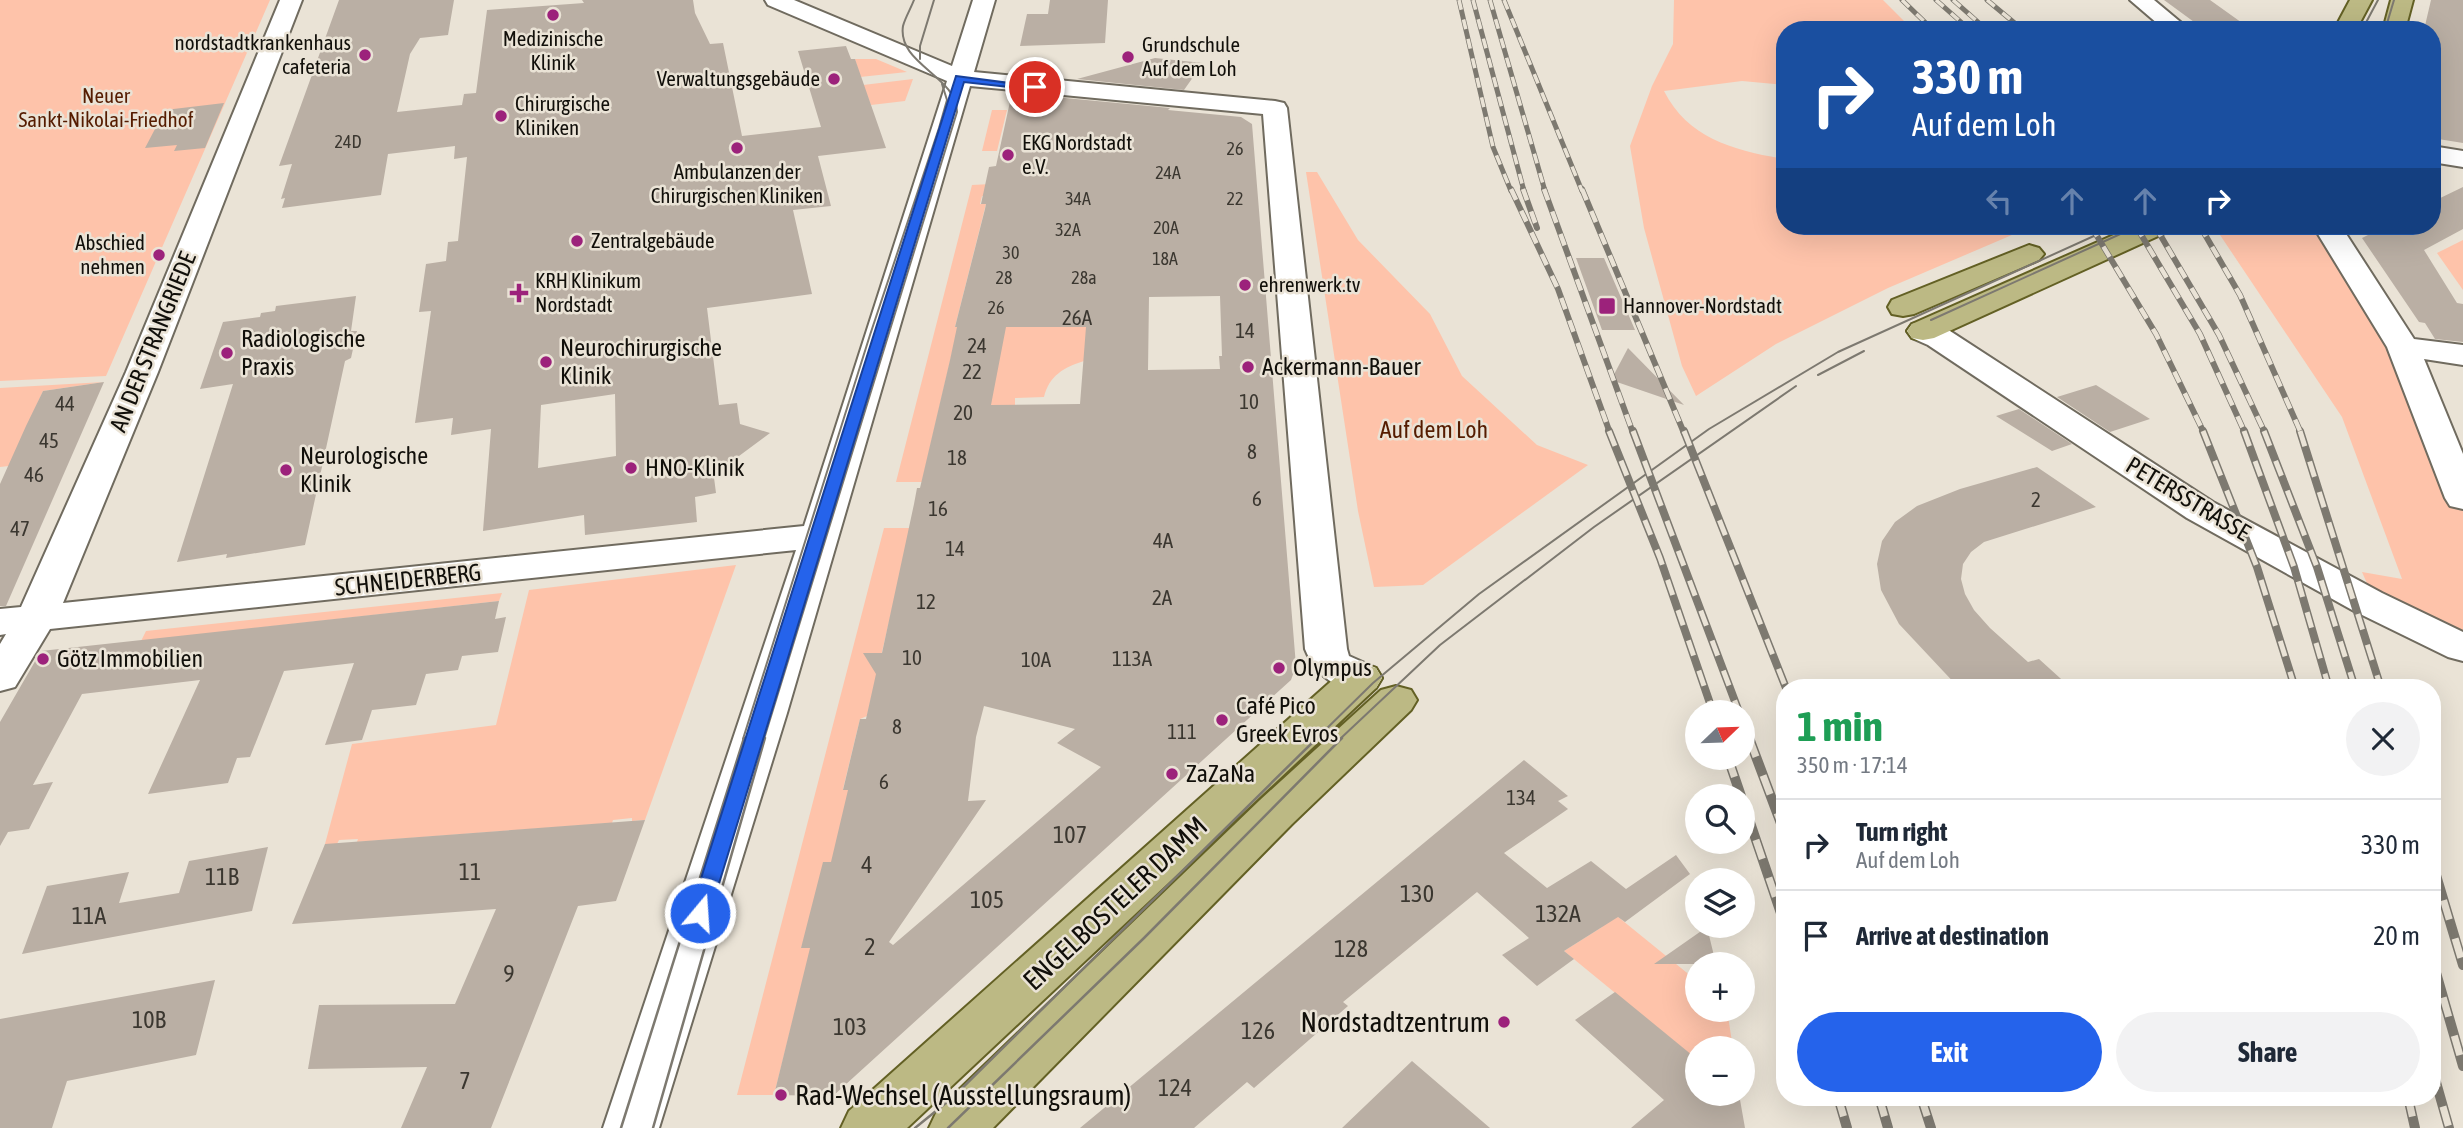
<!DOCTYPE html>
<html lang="en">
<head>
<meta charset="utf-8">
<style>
	body { margin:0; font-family:"Asap Condensed",sans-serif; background:#f2f2f3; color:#1f2937; height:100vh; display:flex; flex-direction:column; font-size:26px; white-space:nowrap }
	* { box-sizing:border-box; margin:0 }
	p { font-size:23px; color:#747a83 }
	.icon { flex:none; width:38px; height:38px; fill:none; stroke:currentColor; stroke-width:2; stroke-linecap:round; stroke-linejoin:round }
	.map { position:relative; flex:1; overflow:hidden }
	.panel { position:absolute; left:1776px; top:679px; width:665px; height:427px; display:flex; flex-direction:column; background:#fff; border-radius:28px; box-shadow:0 7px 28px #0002 }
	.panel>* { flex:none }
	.top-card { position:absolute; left:1776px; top:21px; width:665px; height:214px; border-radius:28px; box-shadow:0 7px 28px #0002; background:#1a4fa0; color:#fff; overflow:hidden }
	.needle { width:46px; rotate:67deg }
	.fabs { position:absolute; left:1685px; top:700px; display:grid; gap:14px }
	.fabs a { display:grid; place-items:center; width:70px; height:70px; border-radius:50%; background:#fff; box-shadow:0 7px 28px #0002; font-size:35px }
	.pin { position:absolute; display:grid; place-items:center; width:60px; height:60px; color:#fff; margin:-30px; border:4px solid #fff; border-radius:50%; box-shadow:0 2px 7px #0007 }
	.me { position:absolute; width:77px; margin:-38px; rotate:18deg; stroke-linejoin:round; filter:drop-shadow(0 0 5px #0008) }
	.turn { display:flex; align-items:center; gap:24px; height:147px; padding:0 21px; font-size:32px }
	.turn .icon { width:91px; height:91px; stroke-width:2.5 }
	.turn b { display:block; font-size:49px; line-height:60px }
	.lanes { display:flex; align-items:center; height:66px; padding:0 21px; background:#0003; justify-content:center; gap:35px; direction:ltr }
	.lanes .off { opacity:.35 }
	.round { display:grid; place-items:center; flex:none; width:74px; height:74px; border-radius:37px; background:#f2f2f3 }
	.headline { display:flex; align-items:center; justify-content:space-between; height:119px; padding:0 21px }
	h1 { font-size:42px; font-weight:700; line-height:52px; color:#1e9e55 }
	.cta { display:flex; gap:14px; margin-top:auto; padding:14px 21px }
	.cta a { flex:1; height:80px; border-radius:42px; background:#2563eb; color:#fff; font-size:28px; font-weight:700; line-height:80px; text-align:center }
	.cta a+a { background:#f2f2f3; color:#1f2937 }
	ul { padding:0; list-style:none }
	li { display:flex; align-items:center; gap:21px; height:91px; padding:0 21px; border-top:2px solid #e0e1e3 }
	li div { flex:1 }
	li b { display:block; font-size:26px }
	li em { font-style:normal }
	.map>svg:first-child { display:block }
	.green { fill:#fec3aa }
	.building { fill:#baafa4; fill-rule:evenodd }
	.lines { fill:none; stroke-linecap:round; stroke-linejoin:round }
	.minor-casing { stroke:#706b5f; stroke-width:4 }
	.major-casing { stroke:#636024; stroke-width:4 }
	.minor { fill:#fff; fill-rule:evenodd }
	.major { fill:#bcb984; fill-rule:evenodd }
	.tram-far1 { stroke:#7d7970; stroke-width:2 }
	.tram { stroke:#7d7970; stroke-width:2.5 }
	.rail-far3-casing { stroke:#7d7970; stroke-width:5 }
	.rail-far2-casing { stroke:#7d7970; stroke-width:6 }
	.rail-far1-casing { stroke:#7d7970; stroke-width:8 }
	.rail-casing { stroke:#7d7970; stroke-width:10 }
	.rail-far3 { stroke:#eae3d6; stroke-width:3.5; stroke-dasharray:10; stroke-linecap:butt }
	.rail-far2 { stroke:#eae3d6; stroke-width:4.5; stroke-dasharray:12; stroke-linecap:butt }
	.rail-far1 { stroke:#eae3d6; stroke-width:5; stroke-dasharray:16; stroke-linecap:butt }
	.rail { stroke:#eae3d6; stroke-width:7; stroke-dasharray:20; stroke-linecap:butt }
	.route { fill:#2563eb; stroke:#184099; stroke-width:2 }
	.poi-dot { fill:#9c227b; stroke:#eae3d6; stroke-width:2.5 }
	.labels { text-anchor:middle; stroke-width:5; stroke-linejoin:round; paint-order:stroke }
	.far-number-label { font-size:18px; fill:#3b3730 }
	.far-poi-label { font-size:21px; fill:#110f0a; stroke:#eae3d6; text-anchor:start }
	.far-park-label { font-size:21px; fill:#551c00; stroke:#eae3d6 }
	.number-label { font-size:21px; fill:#3b3730 }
	.poi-label { font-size:24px; fill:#110f0a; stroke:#eae3d6; text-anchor:start }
	.street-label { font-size:24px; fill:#110f0a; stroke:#eae3d6 }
	.park-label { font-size:24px; fill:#551c00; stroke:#eae3d6 }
	.near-number-label { font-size:24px; fill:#3b3730 }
	.near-street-label { font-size:28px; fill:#110f0a; stroke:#eae3d6 }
	.near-poi-label { font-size:28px; fill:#110f0a; stroke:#eae3d6; text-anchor:end }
</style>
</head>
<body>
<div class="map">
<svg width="2463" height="1128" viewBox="0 0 2463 1128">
	<rect width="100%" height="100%" fill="#eae3d6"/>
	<path class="green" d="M0,0H270L106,376L0,381Z
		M1674,0H1883L1913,30H1785V85L1742,81L1664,91C1688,139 1736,151 1785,159V226H2033L1888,288L1776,344L1696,396L1682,366L1644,228L1630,146L1652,86L1673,44Z
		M855,59H876L907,72L860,77Z
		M913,79L905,101L871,105L863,85Z
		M992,110H1007L997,151H982Z
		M1306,172H1317L1358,240L1430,314L1462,376L1537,445L1588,465L1423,585L1374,587L1358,511Z
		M991,184L988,196H982L980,204H986L955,327H958L922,482H896L972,185Z
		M2214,226H2327L2403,347L2463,498V648L2377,606L2362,572L2402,579L2342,417Z
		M2463,240V290L2437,253Z
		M1005,324L1095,327L1084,361C1064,367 1049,376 1044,397L1015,398V405L979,439Z
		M104,382L43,391L9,466L0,467V388Z
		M884,528H911L867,716L860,719L843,789L849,790L832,862L801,948H811L774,1095H737Z
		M736,565L645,820L632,821V818L613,820L612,823L357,842L358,839L339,840L337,844H325L352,744L496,725L529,590Z
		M502,593L499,601L141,641L146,631Z
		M1612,912L1697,981L1698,1010H1727L1733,1048H1698L1697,1060L1564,951L1602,927Z"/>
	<path class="building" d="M339,0H454L448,35L420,38L410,54L397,112L462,105L464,94L476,93L487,10L584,3L582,0H693L695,13L710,44L723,43L742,136L821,127L798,51L846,46L851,59H855L886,148L818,156L831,206L793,210L812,294L707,308L719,405L737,403L740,424L770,433L739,456L741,466L713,470L716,493L695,497L697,522L585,535L584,515L483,531L491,429L451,435L453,418L415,423L431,311L419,312L426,264L446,261L448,242L458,241L467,157L454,159L455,146L388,154L381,195L282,208L285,198L281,199L292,164L279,166ZM615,394L616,456L538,468L541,405Z
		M1050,0H1108L1105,43L1020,46L1027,14H1048Z
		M2164,0H2210L2252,30H2205Z
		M2431,0H2463V143L2432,138V30H2424Z
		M1155,58L1203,63L1184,90L1077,79Z
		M1023,94L1170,108L1168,110L1241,117L1252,124L1296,666L1291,680L833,1096L774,1095L810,948H801L823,862H831L848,790H843L860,719H866L876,674L863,653H882L914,504L917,488H920L950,360L957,327H955L985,209L986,204H981L989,167L996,166L1011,97ZM1220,296L1222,356H1219L1220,369L1148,370L1149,297ZM1006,327H1086L1080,404L991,405ZM984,706L1075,729L1057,743L1101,767L893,945L889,942L986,800L968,801L976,737Z
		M224,103L205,148L174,151L177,145L145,148L165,110Z
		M2463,187V229L2424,250L2457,303L2463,304V342L2435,339L2425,323L2419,322L2362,238L2386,226H2432V202Z
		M1576,258H1604L1635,330H1602Z
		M356,296L351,331H357L351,358L345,361L305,545L226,558L227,554L177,562L233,384L200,389L223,322L260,317L261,313L275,311L276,306Z
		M1628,348L1684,405L1611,380Z
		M104,382L6,606H0V484L26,426L43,391Z
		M2096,385L2150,419L2110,432L2057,397Z
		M2019,409L2072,444L2052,451L1996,416Z
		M2037,467L2096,507L1984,542L1971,552L1963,564L1961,579L1965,594L1974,610L1990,628L2028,662L2039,659L2071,688H1959L1899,624L1881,590L1877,564L1882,541L1895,522L1917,506L1960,489Z
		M499,601L495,619L506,617L498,652L462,656L458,670L426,674L416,705L372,710L362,740L325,745L354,663L284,671L250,757L237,758L228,783L148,794L200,680L82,694L33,785L53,782L29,829L8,832L0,846V722L41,651Z
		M1524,760L1568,796L1558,801L1568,809L1504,853L1547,888L1591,861L1626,889L1676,855L1690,874L1625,922L1618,917L1564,951L1574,959L1537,986L1502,955L1529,938L1477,892L1343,1002L1348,1006L1254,1088L1247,1082L1194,1128H1080Z
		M645,820L616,901L578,906L491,1128H401L427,1067L308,1069L319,1005L455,1004L496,909L292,924L325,844Z
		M268,847L252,911L22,954L47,886L129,872L119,903L179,893L189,861Z
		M1707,927L1716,964H1654Z
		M215,980L196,1055L67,1081L52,1128H0V1019Z
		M1615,992L1698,1060V1094H1739L1745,1128H1631L1664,1100L1575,1020Z
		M1412,1061L1490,1128H1342Z"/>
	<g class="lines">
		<g class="minor-casing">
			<path id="minor" d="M280,0H302L158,372L63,603L804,526L947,81L768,5L765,0H794L952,66L973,0H995L974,72L1275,101L1284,103L1287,108L1347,649L1349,656L1376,668L1382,678L1376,688C1344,696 1317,679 1305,649L1263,114L970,86L787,713L659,1128H603L796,550L50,629L15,687L0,691V644L6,634L0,635V609L21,607L126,372Z
				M2130,0H2154L2190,30H2165Z
				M2432,146L2463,151V167L2432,162Z
				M2313,226H2341L2414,339L2463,345V365L2424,359L2463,454V509L2450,506L2445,498L2387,347Z
				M1923,322L1950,331L2213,502L2382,593L2463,632V661L2448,657L2354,611L2187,518L1928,345L1912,338L1907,331L1912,324Z"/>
		</g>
		<g class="major-casing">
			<path id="major" d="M2350,0H2372L2356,30H2334Z
				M2391,0H2413L2405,30H2383Z
				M2134,226H2171L2167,232L1934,338L1923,340L1912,338L1907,331L1912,324Z
				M2029,245L2039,248L2044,254L2039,260L1914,314L1903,316L1892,314L1888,307L1892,300Z
				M1361,664L1376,668L1382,678L1376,688L907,1128H841L849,1111L1346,668Z
				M1396,686L1411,690L1417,700L1411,710L1292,824L993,1128H929L937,1111L1260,800L1381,690Z"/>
		</g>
		<use href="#minor" class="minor"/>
		<use href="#major" class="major"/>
		<path class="tram-far1" d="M2362,30L2378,0
			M2385,30L2394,0
			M920,59V46L934,0
			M1931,320L2138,226
			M1818,375L1864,351
			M743,739L870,335L939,128L947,100L942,84
			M764,739L957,112C957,76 897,64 903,26C905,18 911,8 914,0
			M1316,739L1373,683L1479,594L1709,429L1838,352L2116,226
			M1340,739L1440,645L1594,527L1796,386"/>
		<path class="tram" d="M621,1128L744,738
			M653,1128L765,738
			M915,1128L952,1098L1317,738
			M948,1128L1144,938L1342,738"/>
		<g class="rail-far3-casing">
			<path id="rail-far3" d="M1459,0L1493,147L1511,191
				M1473,0L1524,191
				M1490,0L1545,191
				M1504,0L1582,191
				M1902,0L1933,30
				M1936,0L1970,30
				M1953,0L1987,30
				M1987,0L2023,30"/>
		</g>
		<g class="rail-far2-casing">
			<path id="rail-far2" d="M1511,189L1558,289L1610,433
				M1523,189L1537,228
				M1544,189L1633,433
				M1582,189L1684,433
				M2091,226L2156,334L2204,433
				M2136,226L2200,334L2245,433
				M2155,226L2219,335L2265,433
				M2200,226L2240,295L2301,433"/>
		</g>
		<g class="rail-far1-casing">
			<path id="rail-far1" d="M1609,431L1660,558L1713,712
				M1633,431L1739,712
				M1684,431L1786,688
				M2203,431L2257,567L2295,688
				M2244,431L2294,567L2329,688
				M2264,431L2317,567L2355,688
				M2300,431L2381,688
				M1743,723L1749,739"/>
		</g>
		<g class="rail-casing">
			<path id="rail" d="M1749,738L1785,834
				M1728,758L1741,796
				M1743,802L1785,925
				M2432,862L2463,965
				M2432,959L2463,1066
				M2432,1068L2449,1128
				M1838,1097L1847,1128
				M1879,1097L1888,1128
				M1921,1097L1931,1128
				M2408,1097L2415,1128"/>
		</g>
		<use href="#rail-far3" class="rail-far3"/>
		<use href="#rail-far2" class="rail-far2"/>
		<use href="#rail-far1" class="rail-far1"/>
		<use href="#rail" class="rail"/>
	</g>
	<path class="route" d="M956,76L1040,87L1035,90L964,82L710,913L708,918H693L690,913Z"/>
	<g class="poi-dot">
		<circle cx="553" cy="15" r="7"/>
		<circle cx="365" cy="55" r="7"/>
		<circle cx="1128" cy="57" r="7"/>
		<circle cx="834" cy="79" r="7"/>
		<circle cx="501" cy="116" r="7"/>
		<circle cx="737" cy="148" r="7"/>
		<circle cx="1008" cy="155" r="7"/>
		<circle cx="577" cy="241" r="7"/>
		<circle cx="159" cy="255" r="7"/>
		<circle cx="1245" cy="285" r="7"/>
		<path d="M515.5 282.5h7v7h7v7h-7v7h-7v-7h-7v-7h7z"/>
		<rect x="1598" y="297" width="18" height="18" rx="3.5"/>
		<circle cx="227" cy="353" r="7"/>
		<circle cx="546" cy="362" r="7"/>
		<circle cx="1248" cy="367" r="7"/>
		<circle cx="631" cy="468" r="7"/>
		<circle cx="286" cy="470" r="7"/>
		<circle cx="43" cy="659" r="7"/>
		<circle cx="1279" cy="668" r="7"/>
		<circle cx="1222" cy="720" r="7"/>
		<circle cx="1172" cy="774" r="7"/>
		<circle cx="1504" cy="1022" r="7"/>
		<circle cx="781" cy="1095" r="7"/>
	</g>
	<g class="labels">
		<g class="far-number-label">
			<text x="348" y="148">24D</text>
			<text x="1235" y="155">26</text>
			<text x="1168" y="179">24A</text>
			<text x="1078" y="205">34A</text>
			<text x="1235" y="205">22</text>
			<text x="1166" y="234">20A</text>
			<text x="1068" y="236">32A</text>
			<text x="1011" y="259">30</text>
			<text x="1165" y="265">18A</text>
			<text x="1004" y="284">28</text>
			<text x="1084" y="284">28a</text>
			<text x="996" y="314">26</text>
		</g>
		<g class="far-poi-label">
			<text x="553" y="46" text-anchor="middle">Medizinische<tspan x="553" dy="24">Klinik</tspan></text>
			<text x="351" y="50" text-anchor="end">nordstadtkrankenhaus<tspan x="351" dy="24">cafeteria</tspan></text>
			<text x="1142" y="52">Grundschule<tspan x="1142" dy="24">Auf dem Loh</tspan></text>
			<text x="820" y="86" text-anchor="end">Verwaltungsgebäude</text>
			<text x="515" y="111">Chirurgische<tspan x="515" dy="24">Kliniken</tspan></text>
			<text x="1022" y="150">EKG Nordstadt<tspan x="1022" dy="24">e.V.</tspan></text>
			<text x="737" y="179" text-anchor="middle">Ambulanzen der<tspan x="737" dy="24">Chirurgischen Kliniken</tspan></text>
			<text x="591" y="248">Zentralgebäude</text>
			<text x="145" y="250" text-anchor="end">Abschied<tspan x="145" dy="24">nehmen</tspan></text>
			<text x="535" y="288">KRH Klinikum<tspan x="535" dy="24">Nordstadt</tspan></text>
			<text x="1259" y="292">ehrenwerk.tv</text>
			<text x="1623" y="313">Hannover-Nordstadt</text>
		</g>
		<g class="far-park-label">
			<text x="106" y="103">Neuer<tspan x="106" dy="24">Sankt-Nikolai-Friedhof</tspan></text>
		</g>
		<g class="number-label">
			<text x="1077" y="325">26A</text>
			<text x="1245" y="338">14</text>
			<text x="977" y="353">24</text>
			<text x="972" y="379">22</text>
			<text x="1249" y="409">10</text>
			<text x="65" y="411">44</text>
			<text x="963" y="420">20</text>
			<text x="49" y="448">45</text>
			<text x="1252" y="459">8</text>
			<text x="957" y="465">18</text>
			<text x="34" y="482">46</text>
			<text x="1257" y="506">6</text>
			<text x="2036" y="507">2</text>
			<text x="938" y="516">16</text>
			<text x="20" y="536">47</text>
			<text x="1163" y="548">4A</text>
			<text x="955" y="556">14</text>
			<text x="1162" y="605">2A</text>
			<text x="926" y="609">12</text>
			<text x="912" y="665">10</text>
			<text x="1132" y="666">113A</text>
			<text x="1036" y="667">10A</text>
			<text x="897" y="734">8</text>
			<text x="1182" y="739">111</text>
			<text x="884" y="789">6</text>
			<text x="1521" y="805">134</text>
		</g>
		<g class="poi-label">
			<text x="241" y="347">Radiologische<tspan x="241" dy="28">Praxis</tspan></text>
			<text x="560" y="356">Neurochirurgische<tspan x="560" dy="28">Klinik</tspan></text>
			<text x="1262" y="375">Ackermann-Bauer</text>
			<text x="300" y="464">Neurologische<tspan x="300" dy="28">Klinik</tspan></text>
			<text x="645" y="476">HNO-Klinik</text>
			<text x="57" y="667">Götz Immobilien</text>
			<text x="1293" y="676">Olympus</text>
			<text x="1236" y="714">Café Pico<tspan x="1236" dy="28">Greek Evros</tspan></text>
			<text x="1186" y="782">ZaZaNa</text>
		</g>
		<g class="street-label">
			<text transform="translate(153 342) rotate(-68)" y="8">AN DER STRANGRIEDE</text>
			<text transform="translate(2188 499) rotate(31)" y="8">PETERSSTRASSE</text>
			<text transform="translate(408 580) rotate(-6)" y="8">SCHNEIDERBERG</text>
		</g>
		<g class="park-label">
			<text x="1434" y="438">Auf dem Loh</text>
		</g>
		<g class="near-number-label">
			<text x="1070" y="843">107</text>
			<text x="867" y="873">4</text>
			<text x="470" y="880">11</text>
			<text x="222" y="885">11B</text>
			<text x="1417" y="902">130</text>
			<text x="987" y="908">105</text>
			<text x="1558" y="922">132A</text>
			<text x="89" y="924">11A</text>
			<text x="870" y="955">2</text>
			<text x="1351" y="957">128</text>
			<text x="509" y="982">9</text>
			<text x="149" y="1028">10B</text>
			<text x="850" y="1035">103</text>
			<text x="1258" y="1039">126</text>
			<text x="465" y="1089">7</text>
			<text x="1175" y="1096">124</text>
		</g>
		<g class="near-street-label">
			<text transform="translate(1115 903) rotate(-43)" y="10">ENGELBOSTELER DAMM</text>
		</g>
		<g class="near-poi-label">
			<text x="1490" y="1032">Nordstadtzentrum</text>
			<text x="795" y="1105" text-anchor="start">Rad-Wechsel (Ausstellungsraum)</text>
		</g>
	</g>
</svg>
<div class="fabs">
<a><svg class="needle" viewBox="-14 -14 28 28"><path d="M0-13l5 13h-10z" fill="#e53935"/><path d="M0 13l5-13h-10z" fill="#747a83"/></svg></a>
<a><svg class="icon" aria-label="search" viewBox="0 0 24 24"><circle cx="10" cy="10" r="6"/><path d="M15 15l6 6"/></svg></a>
<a><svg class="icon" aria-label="layers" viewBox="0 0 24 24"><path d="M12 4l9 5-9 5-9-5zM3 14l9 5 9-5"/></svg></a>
<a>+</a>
<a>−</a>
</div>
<div class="pin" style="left:1035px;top:87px;background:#d93025"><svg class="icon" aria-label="arrive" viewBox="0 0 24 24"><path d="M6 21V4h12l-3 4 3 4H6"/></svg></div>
<svg class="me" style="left:700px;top:913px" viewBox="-20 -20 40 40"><circle r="17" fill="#2563eb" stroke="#fff" stroke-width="3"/><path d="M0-11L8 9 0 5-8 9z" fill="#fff"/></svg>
<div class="top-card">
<div class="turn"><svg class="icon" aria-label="right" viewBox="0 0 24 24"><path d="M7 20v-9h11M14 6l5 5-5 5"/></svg><div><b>330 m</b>Auf dem Loh</div></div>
<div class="lanes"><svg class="icon off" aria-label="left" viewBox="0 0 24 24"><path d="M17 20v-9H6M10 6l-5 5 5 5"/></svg><svg class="icon off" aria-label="ahead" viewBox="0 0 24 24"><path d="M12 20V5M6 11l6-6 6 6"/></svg><svg class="icon off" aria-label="ahead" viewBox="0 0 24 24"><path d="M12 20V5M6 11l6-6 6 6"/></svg><svg class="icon" aria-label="right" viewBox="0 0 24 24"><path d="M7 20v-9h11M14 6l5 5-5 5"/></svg></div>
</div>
<section class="panel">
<div class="headline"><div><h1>1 min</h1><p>350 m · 17:14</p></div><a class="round"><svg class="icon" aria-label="close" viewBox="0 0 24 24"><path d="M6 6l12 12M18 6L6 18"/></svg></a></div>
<ul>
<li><svg class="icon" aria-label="right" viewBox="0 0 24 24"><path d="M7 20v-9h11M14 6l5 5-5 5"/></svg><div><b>Turn right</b><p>Auf dem Loh</p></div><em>330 m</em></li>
<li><svg class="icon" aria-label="arrive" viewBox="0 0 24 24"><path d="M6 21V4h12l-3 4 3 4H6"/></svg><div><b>Arrive at destination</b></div><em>20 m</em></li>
</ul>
<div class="cta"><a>Exit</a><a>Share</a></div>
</section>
</div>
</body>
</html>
